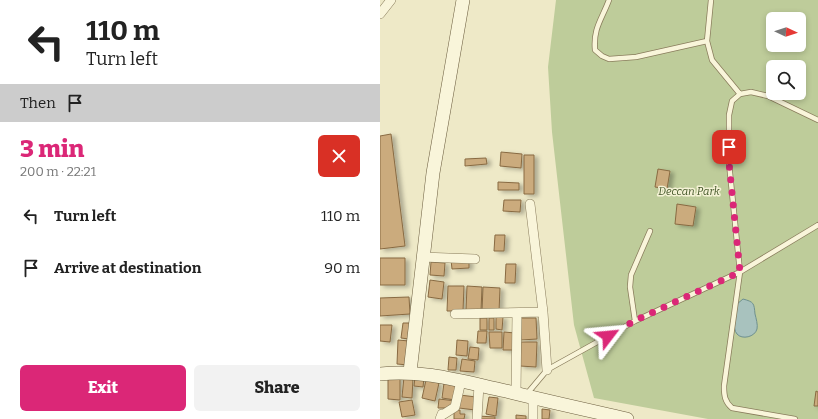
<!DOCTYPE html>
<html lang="en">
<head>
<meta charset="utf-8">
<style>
	body { margin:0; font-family:Bitter,serif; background:#f2f2f2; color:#222; height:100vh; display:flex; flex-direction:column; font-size:15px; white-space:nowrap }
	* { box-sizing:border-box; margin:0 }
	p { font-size:13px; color:#767676 }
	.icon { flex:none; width:22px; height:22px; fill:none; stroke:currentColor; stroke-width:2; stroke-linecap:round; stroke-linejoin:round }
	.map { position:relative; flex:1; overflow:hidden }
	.side { display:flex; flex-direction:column; background:#fff; width:380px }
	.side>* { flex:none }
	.guide { background:#fff; color:#222; overflow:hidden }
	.needle { width:26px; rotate:94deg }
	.buttons { position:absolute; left:386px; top:12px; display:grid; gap:8px }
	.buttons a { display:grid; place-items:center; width:40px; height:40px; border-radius:6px; background:#fff; box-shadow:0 2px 6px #0003; font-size:20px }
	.pin { position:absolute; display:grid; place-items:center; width:34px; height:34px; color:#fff; margin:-17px; border-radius:8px; box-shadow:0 2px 6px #0006 }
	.me { position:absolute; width:44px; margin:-22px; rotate:61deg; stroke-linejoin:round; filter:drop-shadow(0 0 3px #0008) }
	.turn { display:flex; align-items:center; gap:14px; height:84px; padding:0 20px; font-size:18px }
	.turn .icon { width:52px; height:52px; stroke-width:2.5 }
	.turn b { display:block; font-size:28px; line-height:34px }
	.then { display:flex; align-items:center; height:38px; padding:0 20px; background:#0003; gap:8px; font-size:15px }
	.round { display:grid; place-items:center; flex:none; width:42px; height:42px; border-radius:6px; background:#f2f2f2 }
	.headline { display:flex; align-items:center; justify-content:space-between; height:68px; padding:0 20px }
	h1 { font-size:24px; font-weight:800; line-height:30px; color:#db2777 }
	.cta { display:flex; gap:8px; margin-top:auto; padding:8px 20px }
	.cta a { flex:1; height:46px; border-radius:6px; background:#db2777; color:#fff; font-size:16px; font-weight:800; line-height:46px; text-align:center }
	.cta a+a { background:#f2f2f2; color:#222 }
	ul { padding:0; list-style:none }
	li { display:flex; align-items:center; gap:12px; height:52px; padding:0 20px }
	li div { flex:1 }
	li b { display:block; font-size:15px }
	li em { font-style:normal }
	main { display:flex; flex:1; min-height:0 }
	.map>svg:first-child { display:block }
	.green { fill:#becc9a; fill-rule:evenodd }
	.water { fill:#a8c2be; stroke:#6e908e }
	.building { fill:#cbab7d; stroke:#886a42; filter:url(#shadow) }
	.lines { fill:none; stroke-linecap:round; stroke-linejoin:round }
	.lane-casing { stroke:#897c5c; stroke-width:6 }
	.street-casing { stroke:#897c5c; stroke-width:10 }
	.secondary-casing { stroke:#6b5d3f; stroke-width:14 }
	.lane { stroke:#f9f5da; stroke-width:4.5 }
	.street { stroke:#f9f5da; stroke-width:9 }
	.secondary { stroke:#f9f5da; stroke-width:13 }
	.route { stroke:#db2777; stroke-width:7; stroke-dasharray:0 12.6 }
	.labels { text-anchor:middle; stroke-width:3; stroke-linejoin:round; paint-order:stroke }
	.park-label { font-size:11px; font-style:italic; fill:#425627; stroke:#f5f2d6 }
</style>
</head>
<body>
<main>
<section class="side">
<div class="guide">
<div class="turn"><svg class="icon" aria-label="left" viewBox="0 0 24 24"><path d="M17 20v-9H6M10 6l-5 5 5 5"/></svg><div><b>110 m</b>Turn left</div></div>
<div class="then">Then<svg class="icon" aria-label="arrive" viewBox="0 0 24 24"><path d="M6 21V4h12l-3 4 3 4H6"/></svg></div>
</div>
<div class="headline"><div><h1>3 min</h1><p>200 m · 22:21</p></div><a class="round" style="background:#d93025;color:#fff"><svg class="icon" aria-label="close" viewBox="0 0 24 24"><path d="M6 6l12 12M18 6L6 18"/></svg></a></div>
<ul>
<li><svg class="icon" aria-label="left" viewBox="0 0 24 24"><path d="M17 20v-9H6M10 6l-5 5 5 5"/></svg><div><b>Turn left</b></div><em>110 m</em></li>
<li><svg class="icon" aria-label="arrive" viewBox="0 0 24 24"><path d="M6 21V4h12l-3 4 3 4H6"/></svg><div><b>Arrive at destination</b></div><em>90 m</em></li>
</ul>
<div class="cta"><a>Exit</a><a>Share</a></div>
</section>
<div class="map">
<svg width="438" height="419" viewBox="0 0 438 419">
	<defs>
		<filter id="shadow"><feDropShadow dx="4" dy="2" stdDeviation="2" flood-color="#0004"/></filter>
	</defs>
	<rect width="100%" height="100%" fill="#eee9c7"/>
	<path class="green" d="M176,0H438V419H328L214,398L194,325L172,132L168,67ZM393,19H419V45H393ZM393,67H419V93H393Z"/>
	<path class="water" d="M363,299C374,302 374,303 375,314C376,318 378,325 377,329C375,337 362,340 357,334C352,329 355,310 357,304Z"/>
	<path class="building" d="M11,134L25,246L0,249V136Z
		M121,152L142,154L141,168L120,166Z
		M144,155H154V194H144Z
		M106,158L107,164L85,166V159Z
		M278,169L290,171L287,189L275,187Z
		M118,182L139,183V190H118Z
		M124,200H141L140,212L123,211Z
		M297,204L316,207L313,226L295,224Z
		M115,235H125L124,251H114Z
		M0,258H25V285H0Z
		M89,259V268L72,269L71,260Z
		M51,262L65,263L64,276L50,275Z
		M126,264H136L135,283H125Z
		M50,280L64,282L62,299L48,297Z
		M68,286H84L83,311H67Z
		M87,286L102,287L101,311L86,310Z
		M103,287L120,288L119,312L102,311Z
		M29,297L30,314L0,316V298Z
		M116,317H123L122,330L116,329Z
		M100,318H107V330H100Z
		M109,318H114V330H109Z
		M140,318H156L157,339L141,340Z
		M23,323H31L29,339L21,338Z
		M0,325H12L10,342L0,341Z
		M98,331H107L106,343H97Z
		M109,332H122V348H110Z
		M124,332L135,333L134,350H123Z
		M18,340L29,341L28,365L17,364Z
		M77,340L88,341L87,356L76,355Z
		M141,342H157L156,367L140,366Z
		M90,347L99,348L98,360L88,359Z
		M69,357L77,358L76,370H68Z
		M82,359L95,361L94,372L80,371Z
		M8,376H20V400L8,399Z
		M24,377L33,378L32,398L22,397Z
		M35,377L44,378L43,387L34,386Z
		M46,380L59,383L55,401L42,398Z
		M64,383L77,385L75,400L62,398Z
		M436,391L438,392V406H434Z
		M80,395L96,397L95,410L79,408Z
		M109,397L118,398L116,416L106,414Z
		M59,399L76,401L73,408H58Z
		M32,400L35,415L22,417L19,402Z
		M162,409L170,410L169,419H162Z
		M74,410H80V414H85L84,419H74Z
		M136,415L146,416V419H136Z
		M98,416L115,417V419H98Z"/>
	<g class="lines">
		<g class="lane-casing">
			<path id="lane" d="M229,0C222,19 213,28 215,50L222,56L229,59L256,57L327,41
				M331,0L327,41L332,60L360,94
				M255,321L250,287L251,275L270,231
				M146,395L167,370L174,366L255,321L360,272L349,163V115L352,101L360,94L371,92L388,96L438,120
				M415,419L352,408C345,402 344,396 344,386L360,272L438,225"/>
		</g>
		<g class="street-casing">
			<path id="street" d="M0,14L11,0
				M150,204L163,312L167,370
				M42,257L95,259
				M75,314L163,312
				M136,394L137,313
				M153,398V419
				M60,419L62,414H64L75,407L81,381
				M97,419L99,385"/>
		</g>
		<g class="secondary-casing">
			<path id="secondary" d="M30,372L53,173L83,0
				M0,374C42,369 84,382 126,391C166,401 207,410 247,419"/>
		</g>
		<use href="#lane" class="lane"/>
		<use href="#street" class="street"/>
		<use href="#secondary" class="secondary"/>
	</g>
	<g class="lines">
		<path class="route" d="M228,336L254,321L360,272L349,163V147"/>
	</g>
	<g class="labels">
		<g class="park-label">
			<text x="309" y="195">Deccan Park</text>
		</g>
	</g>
</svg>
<div class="buttons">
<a><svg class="needle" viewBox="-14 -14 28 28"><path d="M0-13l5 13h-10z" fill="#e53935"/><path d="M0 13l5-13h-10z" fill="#767676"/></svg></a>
<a><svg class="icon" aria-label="search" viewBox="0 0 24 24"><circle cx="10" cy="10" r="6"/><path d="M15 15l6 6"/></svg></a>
</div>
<div class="pin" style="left:349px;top:147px;background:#d93025"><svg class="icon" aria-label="arrive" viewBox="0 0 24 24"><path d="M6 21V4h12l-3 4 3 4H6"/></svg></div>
<svg class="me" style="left:228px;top:336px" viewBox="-20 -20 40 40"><path d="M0-17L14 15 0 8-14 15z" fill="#db2777" stroke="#fff" stroke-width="4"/></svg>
</div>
</main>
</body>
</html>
